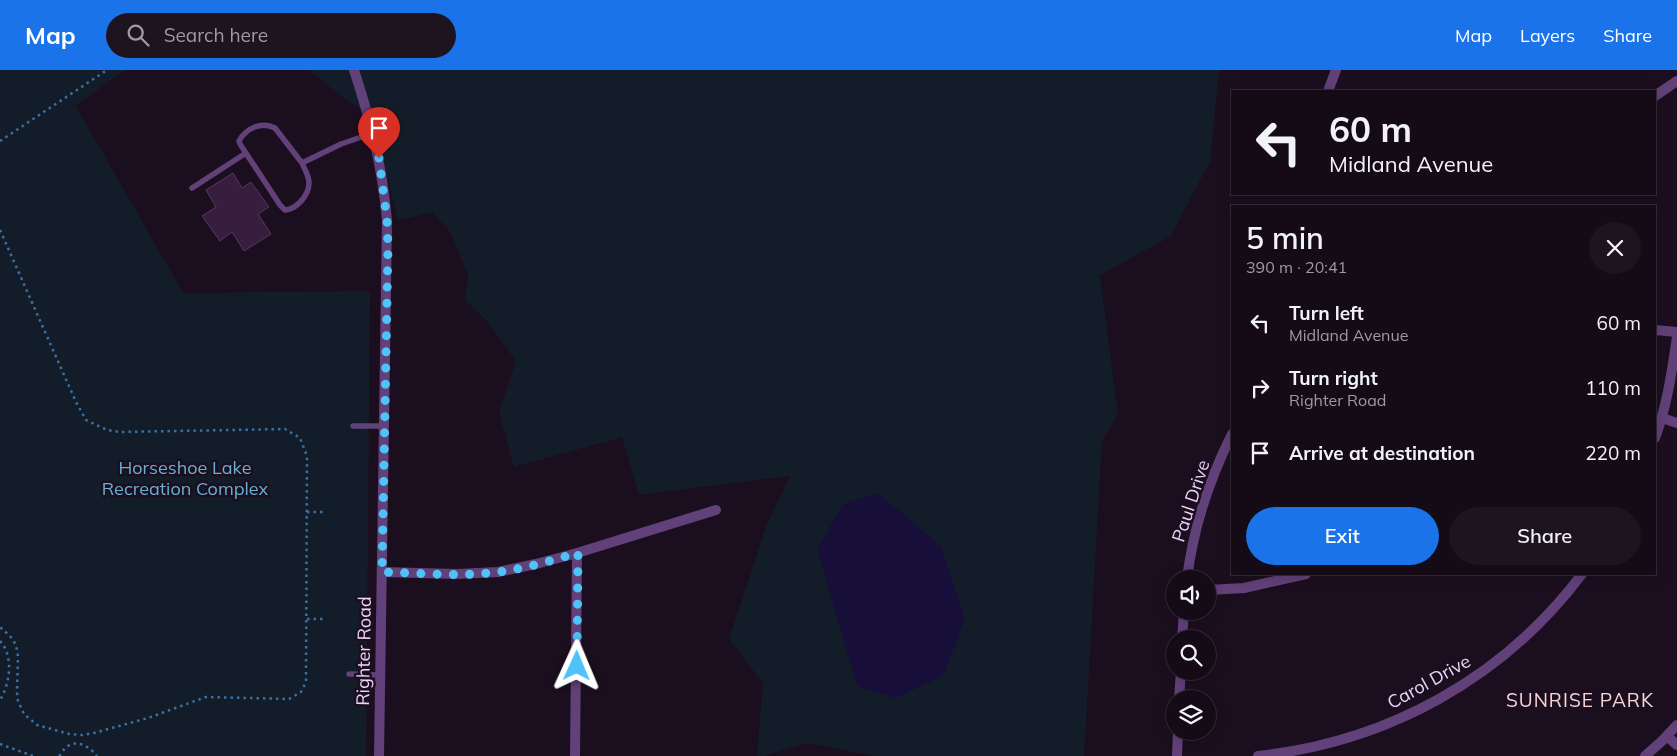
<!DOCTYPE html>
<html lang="en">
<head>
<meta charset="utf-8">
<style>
	body { margin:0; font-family:Mulish,sans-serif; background:#1d1420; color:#f1f3f6; height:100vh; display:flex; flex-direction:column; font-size:19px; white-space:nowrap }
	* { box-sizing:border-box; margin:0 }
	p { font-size:16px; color:#9d9ba1 }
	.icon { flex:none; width:28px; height:28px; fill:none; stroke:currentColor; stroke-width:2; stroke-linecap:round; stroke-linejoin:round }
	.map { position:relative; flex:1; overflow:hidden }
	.side { position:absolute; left:1231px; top:135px; width:425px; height:370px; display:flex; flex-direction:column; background:#140b17; border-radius:0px; box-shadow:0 2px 12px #0003,0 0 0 1px #332b36 }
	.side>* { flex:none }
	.banner { position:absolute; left:1231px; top:20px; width:425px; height:105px; border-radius:0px; box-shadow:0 2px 12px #0003,0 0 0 1px #332b36; background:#140b17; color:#f1f3f6; overflow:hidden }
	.tools { position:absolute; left:1166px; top:500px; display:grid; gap:10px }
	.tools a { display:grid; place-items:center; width:50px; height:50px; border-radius:50%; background:#140b17; box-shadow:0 2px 12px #0003,0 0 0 1px #332b36; font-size:25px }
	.pin { position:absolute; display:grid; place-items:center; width:42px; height:42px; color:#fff; margin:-51px -21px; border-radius:50% 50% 50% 0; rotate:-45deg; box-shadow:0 0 5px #0007 }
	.pin .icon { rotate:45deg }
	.me { position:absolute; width:55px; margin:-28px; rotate:1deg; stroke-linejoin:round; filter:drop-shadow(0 0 4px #0008) }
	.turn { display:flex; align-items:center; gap:18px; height:105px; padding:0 15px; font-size:22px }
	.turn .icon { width:65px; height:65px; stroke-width:2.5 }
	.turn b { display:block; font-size:35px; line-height:42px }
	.round { display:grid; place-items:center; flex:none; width:52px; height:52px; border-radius:26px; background:#1d1420 }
	.overview { display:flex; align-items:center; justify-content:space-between; height:85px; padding:0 15px }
	h1 { font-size:30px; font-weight:600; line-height:38px }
	.primary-button { display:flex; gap:10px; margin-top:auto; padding:10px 15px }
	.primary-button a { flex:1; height:58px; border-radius:30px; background:#1a73e8; color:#fff; font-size:20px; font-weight:600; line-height:58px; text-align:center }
	.primary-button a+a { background:#1d1420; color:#f1f3f6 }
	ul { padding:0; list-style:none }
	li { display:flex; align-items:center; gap:15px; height:65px; padding:0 15px }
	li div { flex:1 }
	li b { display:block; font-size:19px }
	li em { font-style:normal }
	header { display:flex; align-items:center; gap:30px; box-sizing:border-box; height:70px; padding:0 25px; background:#1a73e8; color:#fff }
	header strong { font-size:24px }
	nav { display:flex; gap:28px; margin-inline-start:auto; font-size:18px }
	.search { width:350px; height:45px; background:#1d1420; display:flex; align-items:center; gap:12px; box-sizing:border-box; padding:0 18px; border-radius:28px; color:#9d9ba1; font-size:19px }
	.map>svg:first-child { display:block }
	.green { fill:#131d29 }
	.water { fill:#170f39 }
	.building { fill:#371e3e; stroke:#5b3268 }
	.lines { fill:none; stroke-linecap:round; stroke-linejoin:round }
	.path { stroke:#3b70a5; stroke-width:2.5; stroke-dasharray:2.5 4; stroke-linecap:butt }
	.service { stroke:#624079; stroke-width:5.5 }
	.minor { stroke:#624079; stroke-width:10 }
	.tertiary { stroke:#624079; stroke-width:10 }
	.route { stroke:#4fc3f7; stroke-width:9; stroke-dasharray:0 16.2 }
	.labels { text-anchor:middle; stroke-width:5; stroke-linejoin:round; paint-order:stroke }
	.park-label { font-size:18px; fill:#67b0d1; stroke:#1b0f1f }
	.street-label { font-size:18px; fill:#edd3fa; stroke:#1b0f1f }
	.neighbourhood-label { font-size:19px; letter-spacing:1px; fill:#fad5d7; stroke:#1b0f1f }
</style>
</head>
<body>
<header>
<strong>Map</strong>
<div class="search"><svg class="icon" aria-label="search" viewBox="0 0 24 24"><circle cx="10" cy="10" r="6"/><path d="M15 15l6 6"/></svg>Search here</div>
<nav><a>Map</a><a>Layers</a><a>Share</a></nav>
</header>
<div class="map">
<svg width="1677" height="686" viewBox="0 0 1677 686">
	<rect width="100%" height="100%" fill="#1b0f1f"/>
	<path class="green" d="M0,0H125L65,43L76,36L183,223L370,221L366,686H0Z
		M309,0H1219L1210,91L1171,166L1100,205L1118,345L1102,370L1084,686H874L807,673L764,686H757L763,613L729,569L767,454L790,406L639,425L622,367L514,397L499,342L516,291L486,250L465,230L468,205L451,163L432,142L398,151L373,46L346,30Z"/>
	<path class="water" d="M878,423L941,476L965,548L944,605L896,628L857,616L817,479L843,434Z"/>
	<path class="building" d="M233,103L242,118L251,112L269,137L258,144L271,164L244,181L232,162L220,171L202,146L216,137L206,120Z"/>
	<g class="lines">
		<path class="path" d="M0,71L107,0
			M0,160L76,332L86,350L107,360L120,362L285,359L300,368L307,386L306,612L301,622L289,629L206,627L148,648L94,663L82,665L69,664L37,655L24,644L18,631L17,623L18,586L16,575L10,566L0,557
			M307,442H325
			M307,549H324
			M0,571C14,586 10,614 0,630
			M0,674L33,686
			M59,686C62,683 64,678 68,676C78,669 91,678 97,686"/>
		<path class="service" d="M302,93C305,100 309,106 309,113C309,125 297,139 285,140L280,135L240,74L239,71C246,58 262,51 275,58L302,93L341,74L373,63
			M192,118L246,83
			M353,356H384
			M349,604L379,605"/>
		<path class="minor" d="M1328,21L1336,0
			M1655,26L1677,11
			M1655,260L1677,262
			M1662,348L1677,353
			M1655,368C1667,336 1672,301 1677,267
			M382,502L457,504L498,502L536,494L577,483L716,440
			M1187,509C1193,459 1210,408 1232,364
			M1208,520L1244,518L1306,504
			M1182,569L1184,541
			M1179,629L1181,601
			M1667,666L1677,675
			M575,686L577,483
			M1177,686L1178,661
			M1258,686C1387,672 1503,609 1582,504
			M1645,686L1662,671L1677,655"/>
		<path class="tertiary" d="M354,0C371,52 382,95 387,150L379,686"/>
	</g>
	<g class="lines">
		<path class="route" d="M379,88L387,150L388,176L382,502C420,503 460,507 498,502C525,499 552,490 578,483L577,596"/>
	</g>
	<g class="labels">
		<g class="park-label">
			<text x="185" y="404">Horseshoe Lake<tspan x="185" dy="21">Recreation Complex</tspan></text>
		</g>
		<g class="street-label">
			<text transform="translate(1191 431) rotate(-72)" y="6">Paul Drive</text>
			<text transform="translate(364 581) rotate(-89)" y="6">Righter Road</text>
			<text transform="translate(1429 612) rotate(-29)" y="6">Carol Drive</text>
		</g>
		<g class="neighbourhood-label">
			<text x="1580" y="637">SUNRISE PARK</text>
		</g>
	</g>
</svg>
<div class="tools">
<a><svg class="icon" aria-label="sound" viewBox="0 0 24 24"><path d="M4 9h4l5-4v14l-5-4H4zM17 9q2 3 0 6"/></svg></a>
<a><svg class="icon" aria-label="search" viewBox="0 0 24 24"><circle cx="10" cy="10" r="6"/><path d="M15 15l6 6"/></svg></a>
<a><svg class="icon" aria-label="layers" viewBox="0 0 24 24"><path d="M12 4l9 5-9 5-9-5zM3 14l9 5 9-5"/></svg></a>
</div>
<div class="pin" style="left:379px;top:88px;background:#d93025"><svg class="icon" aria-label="arrive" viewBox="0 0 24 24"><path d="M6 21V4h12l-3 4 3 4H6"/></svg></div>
<svg class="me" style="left:577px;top:596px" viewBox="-20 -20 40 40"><path d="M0-17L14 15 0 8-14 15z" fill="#4fc3f7" stroke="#fff" stroke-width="4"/></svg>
<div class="banner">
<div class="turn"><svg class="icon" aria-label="left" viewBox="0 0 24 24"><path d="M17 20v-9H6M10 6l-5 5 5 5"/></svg><div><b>60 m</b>Midland Avenue</div></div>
</div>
<section class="side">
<div class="overview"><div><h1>5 min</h1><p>390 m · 20:41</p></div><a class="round"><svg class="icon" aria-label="close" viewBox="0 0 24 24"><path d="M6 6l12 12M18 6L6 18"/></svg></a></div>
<ul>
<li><svg class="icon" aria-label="left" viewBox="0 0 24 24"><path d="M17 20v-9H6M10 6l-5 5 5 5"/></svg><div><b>Turn left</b><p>Midland Avenue</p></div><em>60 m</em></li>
<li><svg class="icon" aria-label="right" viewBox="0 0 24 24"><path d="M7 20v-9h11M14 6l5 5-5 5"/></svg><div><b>Turn right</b><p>Righter Road</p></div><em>110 m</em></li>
<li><svg class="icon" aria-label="arrive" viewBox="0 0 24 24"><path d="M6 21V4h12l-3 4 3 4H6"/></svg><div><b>Arrive at destination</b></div><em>220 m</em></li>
</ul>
<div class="primary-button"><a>Exit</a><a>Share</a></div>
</section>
</div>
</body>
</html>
